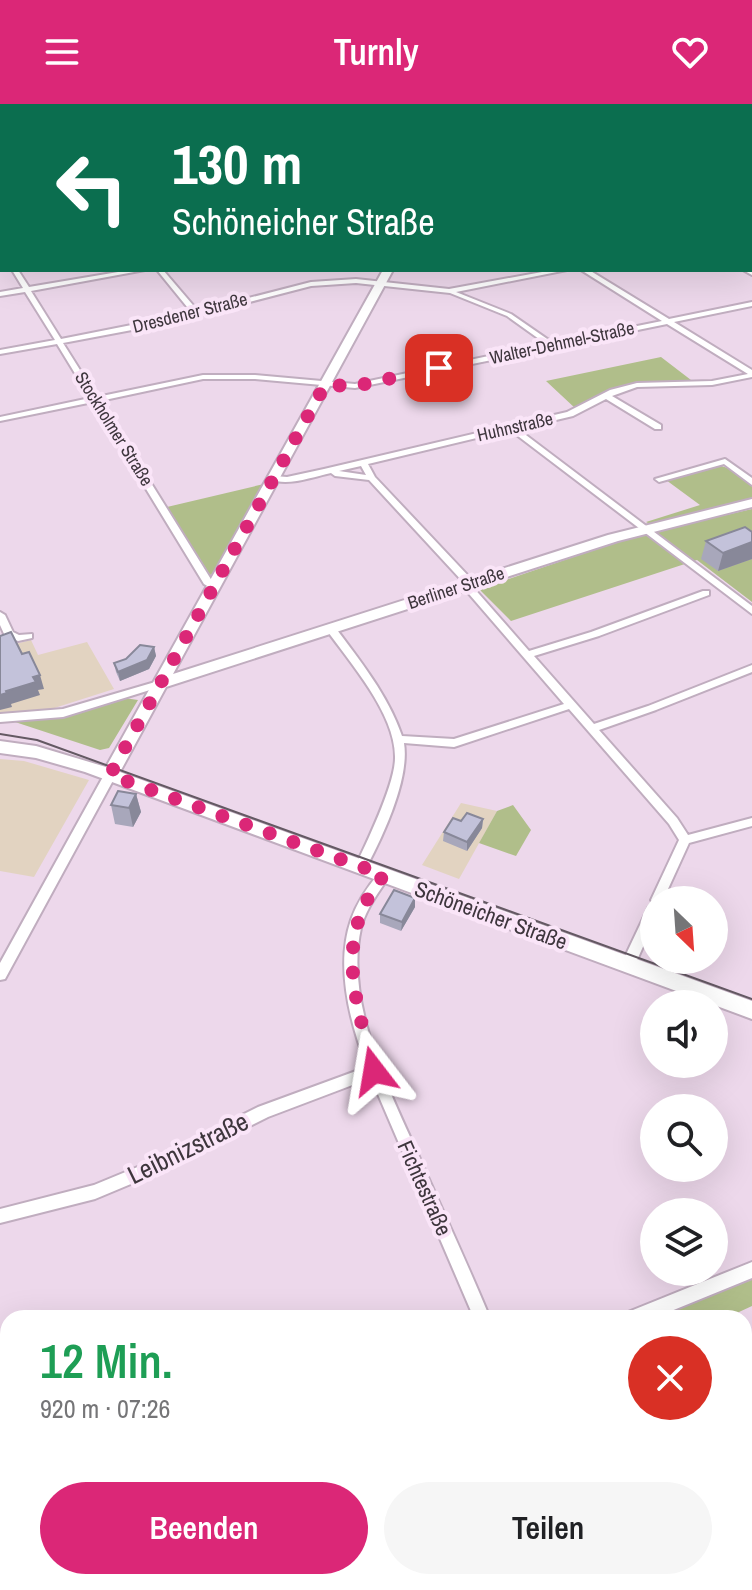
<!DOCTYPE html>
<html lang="de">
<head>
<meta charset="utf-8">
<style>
	body { margin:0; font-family:"Archivo Narrow",sans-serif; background:#f6f6f6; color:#202124; height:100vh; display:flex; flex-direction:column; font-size:30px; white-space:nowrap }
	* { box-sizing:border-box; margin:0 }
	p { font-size:26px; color:#757577 }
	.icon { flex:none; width:44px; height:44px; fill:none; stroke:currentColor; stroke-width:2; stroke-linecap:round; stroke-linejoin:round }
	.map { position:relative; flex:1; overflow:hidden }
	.panel { position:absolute; left:0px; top:1206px; width:752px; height:280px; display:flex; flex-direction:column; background:#fff; border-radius:24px 24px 0 0; box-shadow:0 8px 32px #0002 }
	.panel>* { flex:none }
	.top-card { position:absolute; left:0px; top:0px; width:752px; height:168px; box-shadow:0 8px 32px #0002; background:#0b6e4f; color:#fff; overflow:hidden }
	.needle { width:52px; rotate:155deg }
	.tools { position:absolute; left:640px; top:782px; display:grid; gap:16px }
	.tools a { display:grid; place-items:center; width:88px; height:88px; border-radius:50%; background:#fff; box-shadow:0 8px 32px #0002; font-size:40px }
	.pin { position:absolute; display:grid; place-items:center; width:68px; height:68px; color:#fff; margin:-34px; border-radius:16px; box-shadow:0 4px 12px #0006 }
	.me { position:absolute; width:88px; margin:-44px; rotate:346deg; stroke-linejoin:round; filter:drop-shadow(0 0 6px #0008) }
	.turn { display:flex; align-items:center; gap:28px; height:168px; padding:0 40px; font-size:36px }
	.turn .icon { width:104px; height:104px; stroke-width:2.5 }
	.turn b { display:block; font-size:56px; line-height:68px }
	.round { display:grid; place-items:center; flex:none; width:84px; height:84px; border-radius:42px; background:#f6f6f6 }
	.head { display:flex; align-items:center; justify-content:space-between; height:136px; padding:0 40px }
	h1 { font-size:48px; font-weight:600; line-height:60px; color:#1e9e55 }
	.primary-button { display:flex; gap:16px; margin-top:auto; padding:16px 40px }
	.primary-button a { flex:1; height:92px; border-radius:48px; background:#db2777; color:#fff; font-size:32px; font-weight:600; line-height:92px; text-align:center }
	.primary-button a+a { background:#f6f6f6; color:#202124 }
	header { display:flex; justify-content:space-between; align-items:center; height:104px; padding:0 40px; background:#db2777; color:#fff; font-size:36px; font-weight:600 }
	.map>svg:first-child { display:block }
	.commercial { fill:#e2d3c1 }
	.green { fill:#b0be8a }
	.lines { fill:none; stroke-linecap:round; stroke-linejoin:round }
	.street-casing { stroke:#c0adbf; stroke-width:4 }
	.secondary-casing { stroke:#c0adbf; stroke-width:4 }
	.street { fill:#fff; fill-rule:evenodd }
	.secondary { fill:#fff; fill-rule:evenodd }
	.tram { stroke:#645963; stroke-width:2 }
	.wall { fill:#a8a7bb }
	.shaded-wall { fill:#889 }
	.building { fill:#c3c2da; stroke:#889; stroke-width:2 }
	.route { stroke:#db2777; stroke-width:14; stroke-dasharray:0 25.2 }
	.labels { text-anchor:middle; stroke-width:8; stroke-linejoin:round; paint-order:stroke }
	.far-street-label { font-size:18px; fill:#3e363d; stroke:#fae5f8 }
	.street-label { font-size:22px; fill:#3e363d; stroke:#fae5f8 }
	.near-street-label { font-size:26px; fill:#3e363d; stroke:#fae5f8 }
</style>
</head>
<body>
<header><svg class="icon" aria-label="menu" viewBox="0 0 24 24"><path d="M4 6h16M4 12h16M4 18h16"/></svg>Turnly<svg class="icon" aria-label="heart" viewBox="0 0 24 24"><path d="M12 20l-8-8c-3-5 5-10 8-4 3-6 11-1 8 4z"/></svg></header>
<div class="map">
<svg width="752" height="1486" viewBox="0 0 752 1486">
	<rect width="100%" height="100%" fill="#edd8eb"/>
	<path class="commercial" d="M31,536L38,551L87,538L114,585L45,607L0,610V544Z
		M0,655L24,657L89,676L34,773L0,767Z
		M461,699L497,707L459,775L422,761Z"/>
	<path class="green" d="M0,0H415L419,2H2V41Z
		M661,253L691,276L633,279L604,289L576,305L546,277Z
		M718,361L731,365L752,381V396L652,421L646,418L700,401L666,376Z
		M264,380L215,468L210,471L167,403Z
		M752,405V498L697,456L511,517L479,485L635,432Z
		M124,594L138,596L109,644L100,646L12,617L58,612Z
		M513,701L531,726L516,752L479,739L497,707Z
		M752,1172V1202L726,1214H647Z"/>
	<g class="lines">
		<g class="street-casing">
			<path id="street" d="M750,4H752V7H750Z
				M752,28V32L750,33V29Z
				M0,96H2V100H0Z
				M750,100L752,101V105L750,104Z
				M0,140L2,141V147L0,146Z
				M750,165L752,166V171L743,166Z
				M12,166H18L29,183L130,166H145L31,187L61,235L192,209L157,166H163L198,207L311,178L356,175L449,185L553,166H567L456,188L511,210L553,239L662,217L581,166H589L669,215L752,198V202L674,218L752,266V273L712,281L637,283L612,292L661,321V325H655L606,295L573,312L518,325L752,502V510L510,326L368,360L375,373L474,478L476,480L472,482L529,547L591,528L703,487H709V491L599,532L534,552L594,620L648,602L752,561V568L656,606L599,626L677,714L688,731L752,714V722L689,739L663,796H654V818L633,865L628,866L623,865L621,861L648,804L653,799L651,796L679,736L669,720L569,605L454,643L404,639C410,675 382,734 365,766H357L355,763C367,738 395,680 395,654C396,610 350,559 326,525L327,523H335C360,557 388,591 402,632L454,635L564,600L463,483L461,481L464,479L369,376L335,372L331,369C312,373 287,383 270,375L274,372L287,373L324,365L567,308L610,286L637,279L712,277L748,270L667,220L355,284L255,275H203L100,297L212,477L220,480L218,482L209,483L204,480L93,298L0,317V313L90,294L57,240L0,250V246L55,236L25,188L0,192V188L23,184ZM356,179L450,189L507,212L546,240L355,280L255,271H203L97,293L63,239L169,219L311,182ZM361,362L366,371L339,367Z
				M725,355L752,374V381L724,360L659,378L655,375Z
				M0,508L5,511L13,528L19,531L32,530V534L18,537L5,532L0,521Z
				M162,576L166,577L167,579L166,581L63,613L0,618V610L63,605Z
				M110,667L116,671L5,875L0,876V859L104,671Z
				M384,766L388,768L390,771C379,788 366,804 361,824C344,901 391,989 421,1057C444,1110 468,1161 490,1214H474L371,974L268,1013L150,1072L95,1095L0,1119V1105L94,1081L140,1062L258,1003L367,963C350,919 335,862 351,816C357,798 368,782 380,768Z
				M752,1158V1174L654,1214H626L628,1208Z
				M8,1470V1478H21L18,1485L0,1486V1473Z
				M88,1478H108L109,1486H89Z
				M470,1478H490L493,1486H473Z"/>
		</g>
		<g class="secondary-casing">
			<path id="secondary" d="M9,0H19L7,2Z
				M416,0H426L428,2H418Z
				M620,0H631L633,2H622Z
				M0,40H2V44H0Z
				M750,49H752V54H750Z
				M383,166H393L173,570L608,431L752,395V403L618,437L166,583L120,668L752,897V915L85,668L36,654L0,649V637L36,642L106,663Z"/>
		</g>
		<use href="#street" class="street"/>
		<use href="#secondary" class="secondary"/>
		<path class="tram" d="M0,630L37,636L752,895"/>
	</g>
	<path class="wall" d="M752,428V455L718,467L701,455L706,437Z
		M154,543L156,552L149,565L120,577L116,568L114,559L126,555Z
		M136,690L141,708L133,723L115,720L111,701Z
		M483,715L482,724L467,747L443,737L444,728L461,717Z
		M415,794V803L401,827L380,819V810Z"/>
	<path class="shaded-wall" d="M752,438V455L718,467L723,449Z
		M154,543L156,552L149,565L120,577L118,568Z
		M40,571L44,585L38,586L40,591L11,600L12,603L0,606V591L6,587L33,573Z
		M136,690L141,708L133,723L129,704Z
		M483,715L482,724L467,747V738Z
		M415,794V803L401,827L402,818Z"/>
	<path class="building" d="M745,423L752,428V438L723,449L706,437Z
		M11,528L22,550L29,548L40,571L33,573L36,578L6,587L7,589L0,591V532Z
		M140,541L154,543L147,556L118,568L114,559L126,555Z
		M118,687L136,690L129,704L111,701Z
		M467,709L483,715L467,738L444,728L453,714L461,717Z
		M394,786L415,794L402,818L380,810Z"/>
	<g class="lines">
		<path class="route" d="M374,967C356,896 332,834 384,771L110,671L325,281L355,282L439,264"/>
	</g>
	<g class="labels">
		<g class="far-street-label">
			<text transform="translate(190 209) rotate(-14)" y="6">Dresdener Straße</text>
			<text transform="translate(562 239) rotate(-12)" y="6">Walter-Dehmel-Straße</text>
			<text transform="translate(515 323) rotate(-13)" y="6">Huhnstraße</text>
			<text transform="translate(114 325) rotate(58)" y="6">Stockholmer Straße</text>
			<text transform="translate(456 484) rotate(-18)" y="6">Berliner Straße</text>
		</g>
		<g class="street-label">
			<text transform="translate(491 811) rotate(20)" y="8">Schöneicher Straße</text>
			<text transform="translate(425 1084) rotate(66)" y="8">Fichtestraße</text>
		</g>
		<g class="near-street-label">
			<text transform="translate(188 1044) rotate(-26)" y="9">Leibnizstraße</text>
		</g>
	</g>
</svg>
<div class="tools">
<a><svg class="needle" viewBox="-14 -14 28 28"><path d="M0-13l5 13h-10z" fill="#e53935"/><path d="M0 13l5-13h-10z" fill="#757577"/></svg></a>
<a><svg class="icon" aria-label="sound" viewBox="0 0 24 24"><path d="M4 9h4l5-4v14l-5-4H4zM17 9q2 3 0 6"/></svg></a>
<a><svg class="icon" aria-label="search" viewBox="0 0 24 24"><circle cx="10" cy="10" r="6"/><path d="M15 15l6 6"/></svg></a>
<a><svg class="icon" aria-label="layers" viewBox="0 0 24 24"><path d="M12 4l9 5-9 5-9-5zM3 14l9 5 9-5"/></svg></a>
</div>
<div class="pin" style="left:439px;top:264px;background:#d93025"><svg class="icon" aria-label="arrive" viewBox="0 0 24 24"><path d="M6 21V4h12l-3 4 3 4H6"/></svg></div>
<svg class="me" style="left:374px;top:967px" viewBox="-20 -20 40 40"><path d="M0-17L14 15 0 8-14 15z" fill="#db2777" stroke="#fff" stroke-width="4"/></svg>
<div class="top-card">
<div class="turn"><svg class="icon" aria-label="left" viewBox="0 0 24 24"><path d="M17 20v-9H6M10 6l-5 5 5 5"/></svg><div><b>130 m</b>Schöneicher Straße</div></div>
</div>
<section class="panel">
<div class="head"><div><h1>12 Min.</h1><p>920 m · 07:26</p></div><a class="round" style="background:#d93025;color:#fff"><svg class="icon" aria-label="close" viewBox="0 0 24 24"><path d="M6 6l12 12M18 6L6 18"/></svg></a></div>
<div class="primary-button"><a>Beenden</a><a>Teilen</a></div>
</section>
</div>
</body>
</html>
